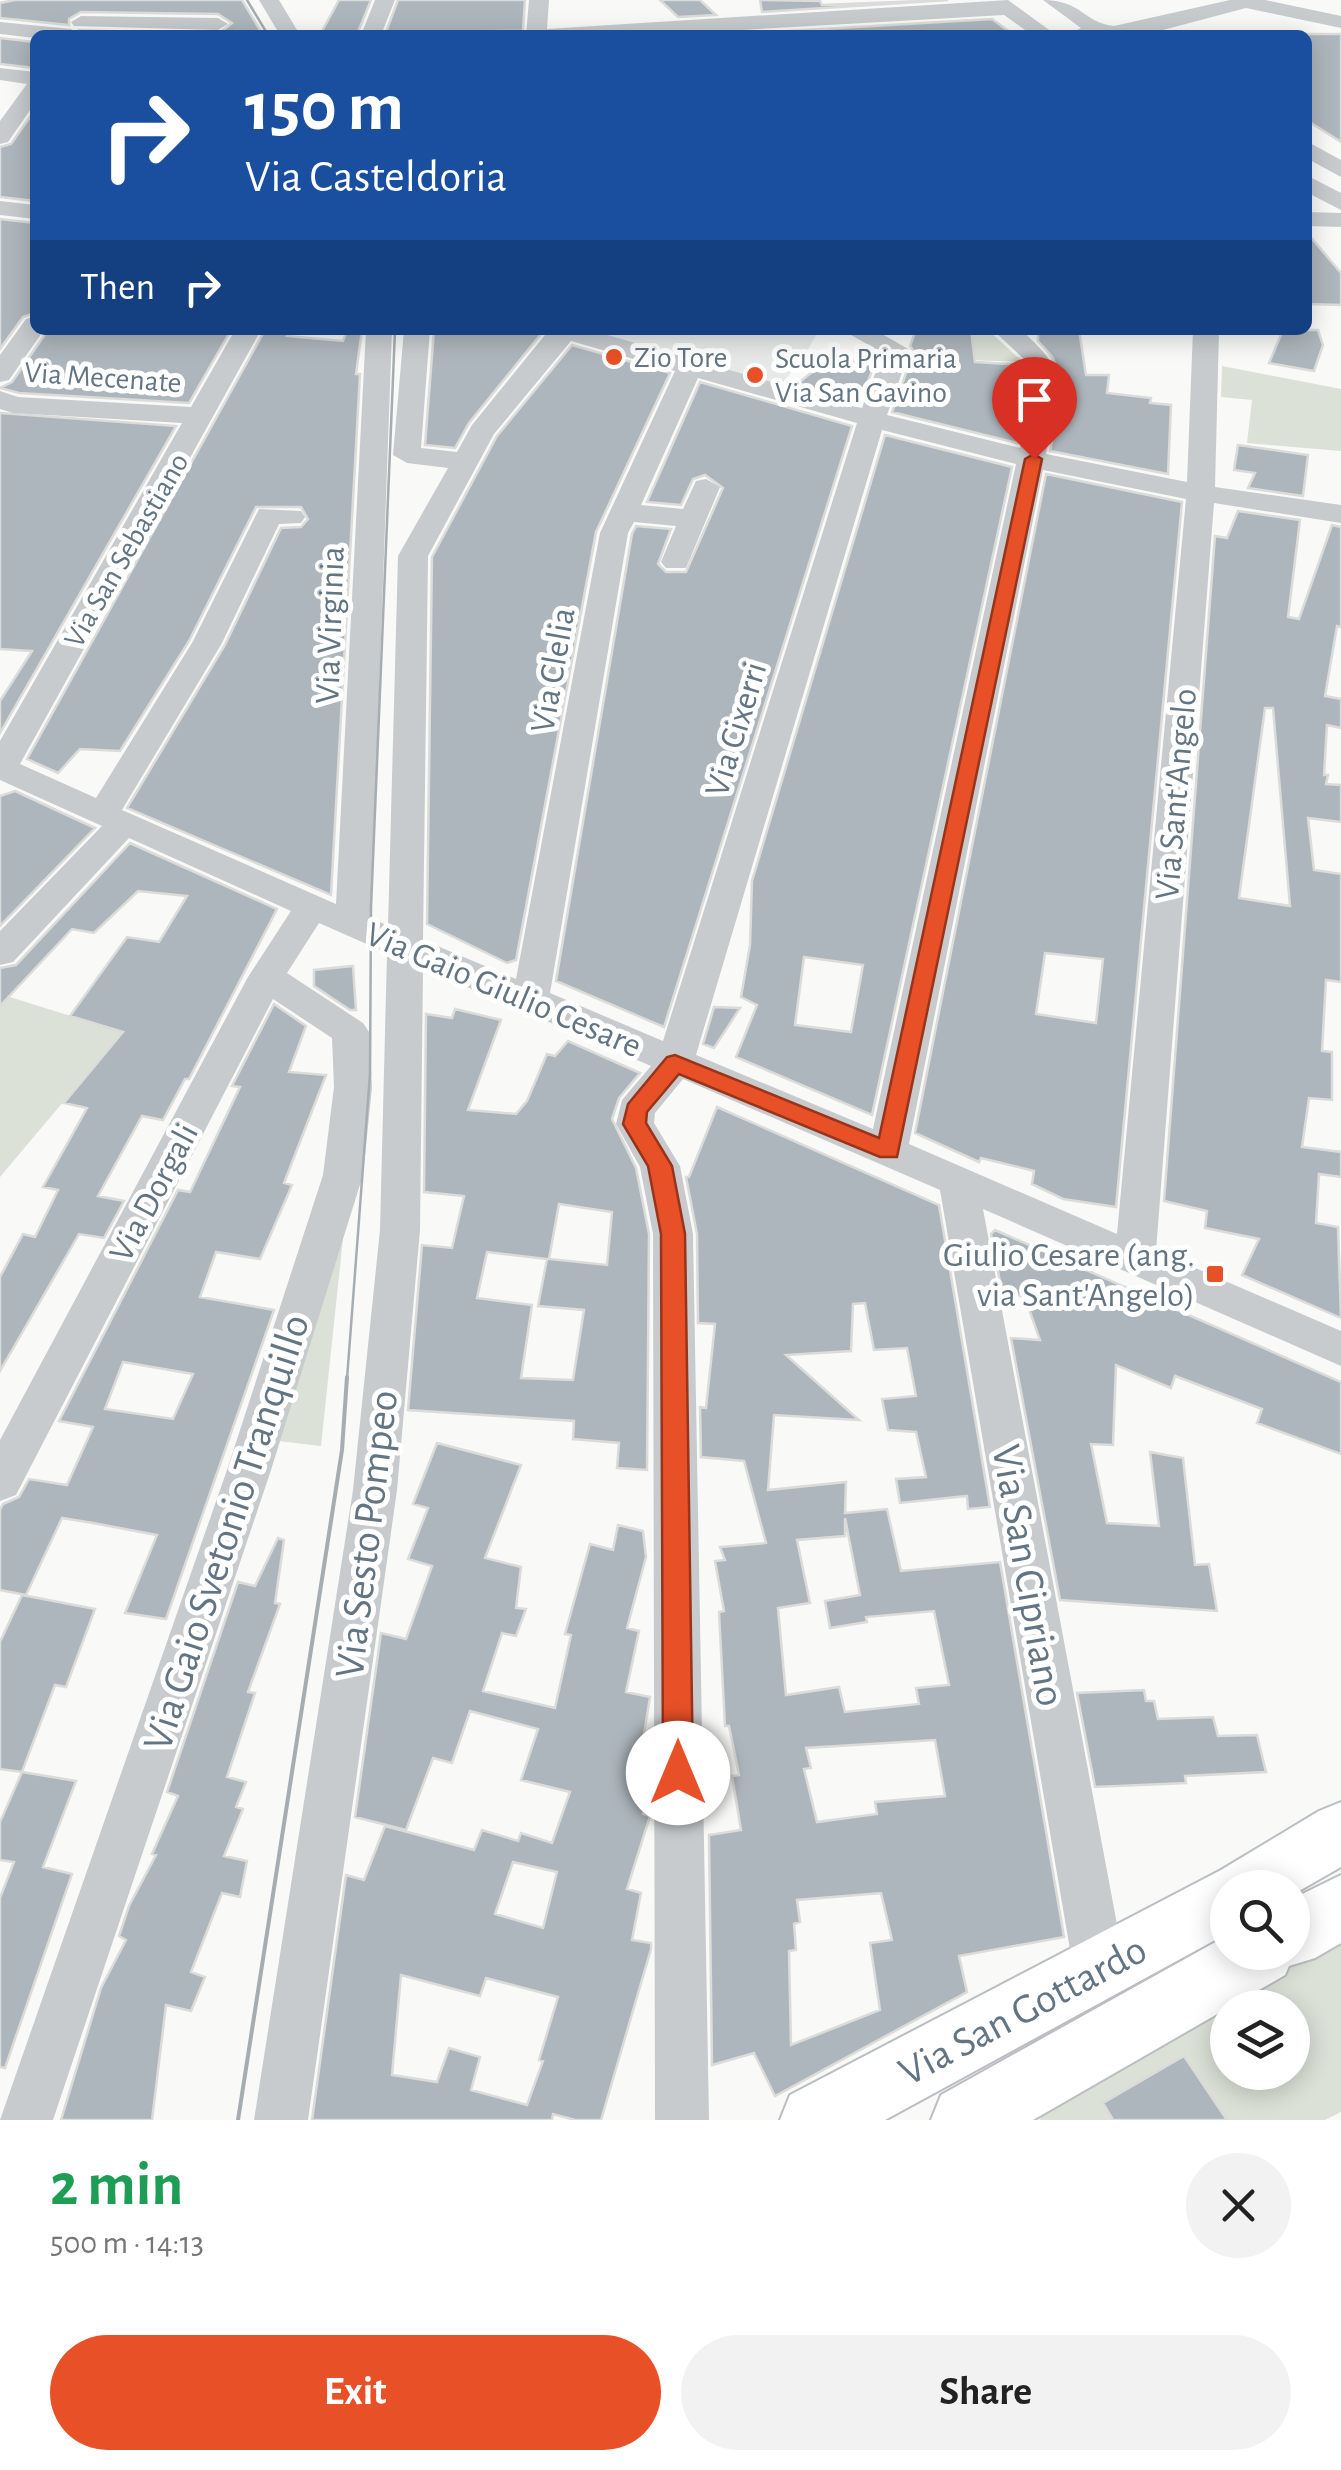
<!DOCTYPE html>
<html lang="en">
<head>
<meta charset="utf-8">
<style>
	body { margin:0; font-family:"Alegreya Sans",sans-serif; background:#f2f2f2; color:#222; height:100vh; display:flex; flex-direction:column; font-size:38px; white-space:nowrap }
	* { box-sizing:border-box; margin:0 }
	p { font-size:32px; color:#767676 }
	.icon { flex:none; width:55px; height:55px; fill:none; stroke:currentColor; stroke-width:2; stroke-linecap:round; stroke-linejoin:round }
	.map { position:relative; height:2120px; overflow:hidden }
	.drawer { display:flex; flex-direction:column; background:#fff; flex:1 }
	.drawer>* { flex:none }
	.top-card { position:absolute; left:30px; top:30px; width:1282px; height:305px; border-radius:15px; box-shadow:0 5px 25px #0003; background:#1a4fa0; color:#fff; overflow:hidden }
	.buttons { position:absolute; left:1210px; top:1870px; display:grid; gap:20px }
	.buttons a { display:grid; place-items:center; width:100px; height:100px; border-radius:50%; background:#fff; box-shadow:0 5px 25px #0003; font-size:50px }
	.pin { position:absolute; display:grid; place-items:center; width:85px; height:85px; color:#fff; margin:-102px -42px; border-radius:50% 50% 50% 0; rotate:-45deg; box-shadow:0 0 10px #0007 }
	.pin .icon { rotate:45deg }
	.me { position:absolute; width:110px; margin:-55px; rotate:0deg; stroke-linejoin:round; filter:drop-shadow(0 0 8px #0008) }
	.turn { display:flex; align-items:center; gap:35px; height:210px; padding:0 50px; font-size:45px }
	.turn .icon { width:130px; height:130px; stroke-width:2.5 }
	.turn b { display:block; font-size:70px; line-height:85px }
	.then { display:flex; align-items:center; height:95px; padding:0 50px; background:#0003; gap:20px; font-size:38px }
	.round { display:grid; place-items:center; flex:none; width:105px; height:105px; border-radius:52px; background:#f2f2f2 }
	.head { display:flex; align-items:center; justify-content:space-between; height:170px; padding:0 50px }
	h1 { font-size:60px; font-weight:700; line-height:75px; color:#1e9e55 }
	.action { display:flex; gap:20px; margin-top:auto; padding:20px 50px }
	.action a { flex:1; height:115px; border-radius:60px; background:#e85027; color:#fff; font-size:40px; font-weight:700; line-height:115px; text-align:center }
	.action a+a { background:#f2f2f2; color:#222 }
	.map>svg:first-child { display:block }
	.built { fill:#e7e8e8 }
	.green { fill:#dbe1d7; fill-rule:evenodd }
	.building { fill:#adb6bc; stroke:#dbdbd9; stroke-width:2.5; fill-rule:evenodd }
	.lines { fill:none; stroke-linecap:round; stroke-linejoin:round }
	.major-casing { stroke:#babec2; stroke-width:4 }
	.minor { fill:#c7cbce; fill-rule:evenodd }
	.major { fill:#fff; fill-rule:evenodd }
	.tram-far1 { stroke:#a5acb2; stroke-width:2.5 }
	.tram { stroke:#a5acb2; stroke-width:4 }
	.route { fill:#e85027; stroke:#973419; stroke-width:2.5 }
	.poi-dot { fill:#e85027; stroke:#fff; stroke-width:4 }
	.labels { text-anchor:middle; stroke-width:10; stroke-linejoin:round; paint-order:stroke }
	.far-poi-label { font-size:30px; fill:#637582; stroke:#fff; text-anchor:start }
	.far-street-label { font-size:30px; fill:#637582; stroke:#fff }
	.street-label { font-size:35px; fill:#637582; stroke:#fff }
	.poi-label { font-size:35px; fill:#637582; stroke:#fff; text-anchor:end }
	.near-street-label { font-size:42px; fill:#637582; stroke:#fff }
</style>
</head>
<body>
<div class="map">
<svg width="1341" height="2120" viewBox="0 0 1341 2120">
	<rect width="100%" height="100%" fill="#f9f9f7"/>
	<path class="built" d="M562,330H819L802,360L775,391Z"/>
	<path class="green" d="M973,330H988L1023,362L967,360L963,336H973Z
		M1222,366L1341,389V451L1247,443L1252,400L1221,397Z
		M0,994L122,1032L0,1177Z
		M348,1191L321,1446L270,1440Z
		M1341,1937V2112L1325,2120H1040L1043,2109ZM1228,2008H1292V2072H1228Z"/>
	<path class="building" d="M15,0H242L263,35H85L80,30L218,34L232,23L218,14L81,12L69,19V25L0,18V3Z
		M339,0H371L358,32L320,35Z
		M398,0H525L523,31L386,32Z
		M660,0H700L716,15L678,17Z
		M760,0L820,1L822,5L948,0L762,12Z
		M992,19L1014,35L771,32Z
		M1271,34H1341V142L1308,121V35Z
		M0,38L35,42V68L0,64Z
		M35,110V201L0,197V147L11,144Z
		M0,219L35,223V313L23,317L0,349Z
		M1308,234L1341,273V305L1308,304Z
		M48,330L219,332L231,330L189,403L19,393L0,388L12,382Z
		M265,330H290L287,336L343,341L347,330H362L356,374H360L331,895L127,808L225,645L281,528L301,527L308,519L301,507H256L189,641L120,751L80,749L58,773L27,759Z
		M434,330H529L541,334L469,423L455,448L425,445Z
		M916,330H971L975,362L1025,365L1031,379L1017,443L892,412L914,351L910,346Z
		M1038,330H1079L1086,375H1109L1107,393L1151,398L1150,403L1171,405L1168,474L1050,451L1062,385L1053,358L1038,341Z
		M1283,330H1318L1323,345L1314,371L1269,363Z
		M572,345L670,373L596,532L516,960L507,963L427,924L432,557L497,436Z
		M822,358L876,360L860,403L796,385L816,369Z
		M700,382L852,426L664,1027L556,981L632,534L636,526L671,529L658,564L666,572H686L723,488L705,475L693,479L681,505L647,502Z
		M0,413L176,426L0,733V701L32,651L0,649Z
		M885,435L1012,467L872,1115L736,1057L757,1005L741,997L750,945L752,881ZM804,957L863,965L851,1032L795,1025Z
		M1238,445L1308,455L1303,496L1248,488L1255,473L1234,470Z
		M1046,474L1182,502L1116,1207L1063,1199L1032,1184L1034,1171L981,1158L979,1162L915,1133ZM1045,953L1103,959L1096,1023L1036,1014Z
		M1238,511L1300,520L1288,617L1299,619L1332,525L1341,527V627L1337,626L1325,696L1341,699V728L1327,725L1324,775H1328L1326,784L1341,785V822L1308,818L1314,870L1341,874V982L1326,980L1322,1051L1332,1052V1100L1309,1098L1302,1147L1341,1152V1177L1319,1174L1316,1223L1338,1227L1341,1318L1242,1275L1259,1239L1205,1228L1207,1211L1164,1201L1215,536L1227,538ZM1265,708H1273L1290,906L1239,898Z
		M15,791L95,828L0,926V796Z
		M130,843L277,909L189,1079H185L163,1120L142,1116L98,1196L124,1201L104,1238L79,1234L0,1371V1277L23,1234L35,1237L58,1190L43,1187L87,1108L64,1103L123,1032L70,1016L127,937L159,942L187,896L138,891L94,933L72,929L0,1006V968L16,965Z
		M353,966L356,1010H350L314,986V970Z
		M274,1004L306,1026L289,1072L326,1075L284,1183L292,1185L260,1259L216,1252L200,1297L274,1310L166,1619L125,1613L157,1535L93,1523L62,1518L26,1595L0,1590V1510L3,1504L19,1497L29,1479L67,1485L93,1427L59,1421L178,1190L190,1192L240,1087L232,1086ZM123,1362L193,1374L173,1419L105,1409Z
		M714,1007L740,1008L714,1048L703,1044Z
		M455,1009L501,1020L468,1110L516,1114L527,1101L547,1054L555,1056L568,1041L640,1073L619,1098L612,1119L636,1168L649,1234L647,1470L617,1468L619,1443L573,1439L574,1421L408,1410L422,1245L452,1248L464,1196L424,1192L426,1014L452,1018ZM559,1204L612,1212L607,1265L549,1259ZM487,1252L547,1259L538,1306L584,1310L573,1380L521,1378L532,1305L477,1298Z
		M717,1107L939,1205L990,1507L968,1509L967,1496L900,1503L896,1479L926,1477L916,1432L888,1430L882,1399L916,1396L907,1348L874,1350L865,1303L853,1304L851,1351L786,1355L859,1420L774,1415L768,1490L846,1482L845,1513L887,1509L901,1571L1000,1562L1064,1937L959,1956L967,1992L775,2096L754,2053L712,2065L709,1835L741,1830L732,1776L739,1775L729,1726H725L719,1612L724,1611L715,1561L725,1560L720,1547L766,1543L744,1461L701,1457L700,1407L706,1408L715,1324L698,1323L697,1234L686,1177H689ZM845,1518L860,1595L825,1601L830,1628L867,1622L866,1617L934,1611L949,1685L916,1688L919,1704L845,1712L839,1687L786,1695L778,1608L810,1603L797,1540L845,1536ZM935,1740L945,1796L875,1802L877,1814L817,1822L804,1769L811,1768L806,1748ZM881,1893L892,1940L870,1943L880,2010L791,2045L789,1951L796,1950L794,1924L800,1922L797,1900Z
		M995,1230L1341,1382V1454L1257,1423L1262,1409L1175,1376L1171,1388L1116,1365L1113,1445L1091,1444L1107,1523L1159,1526L1150,1452L1183,1458L1195,1565L1209,1564L1217,1611L1060,1600L1011,1338L1040,1340L1025,1298L1001,1287L991,1234Z
		M437,1443L521,1465L485,1558L521,1567L516,1608L526,1609L516,1636L502,1633L483,1691L555,1708L571,1635L565,1634L590,1544L613,1550L618,1525L643,1531L646,1557L627,1628L639,1631L626,1692L650,1697L641,1753L650,1756V1787L643,1814L650,1816L627,1889L641,1893L632,1940L651,1943V1949L601,2120H575L553,2114L552,2120H312L346,1875L364,1880L385,1826L474,1850L482,1830L518,1841L521,1833L552,1843L570,1792L521,1780L538,1729L470,1711L452,1763L433,1758L406,1830L355,1817L381,1633L406,1639L432,1566L408,1559L428,1508L413,1504ZM513,1862L557,1872L543,1928L495,1914ZM401,1975L480,1996L486,1978L558,1997L539,2060L543,2061L527,2105L471,2090L480,2057L449,2048L437,2082L392,2075Z
		M278,1538L284,1540L275,1603L280,1604L248,1692L255,1693L227,1777L246,1782L236,1807L243,1809L224,1856L247,1861L240,1897L222,1893L191,1972L205,1977L191,2011L166,2005L152,2120H61L101,1988L126,1940L119,1936L129,1906L156,1855L152,1854L178,1796L167,1792L238,1582L255,1586Z
		M22,1595L95,1609L66,1687L55,1685L22,1772L0,1769V1642Z
		M1144,1690L1146,1701H1154L1158,1719L1213,1717L1218,1736L1257,1735L1266,1772L1185,1776L1186,1783L1095,1787L1077,1693Z
		M22,1772L76,1781L43,1867L72,1874L5,2068L0,2067V1898L14,1862L0,1860V1822Z
		M1184,2056L1227,2120H1113L1103,2103Z"/>
	<g class="lines">
		<g class="major-casing">
			<path id="major" d="M1341,1802V1867L1292,1895V1888H1228V1933L885,2120H780L790,2095L1221,1870L1319,1811Z
				M1341,1875V1943L1315,1958L1289,1966L1285,1975L1033,2120H931L941,2095L1228,1935V1952H1292V1899Z"/>
		</g>
		<path class="minor" d="M259,0H279L300,35H280Z
			M375,0H395L381,35H361Z
			M529,0H549L547,29L1008,0L1056,35H1032L1004,15L654,35H526Z
			M1043,0C1082,0 1084,23 1114,26L1230,0H1265L1341,16V28L1246,8L1144,35H1068L1081,28Z
			M81,16L218,18L228,24L218,30L74,26L71,22Z
			M0,22L71,29L81,35L35,38L0,34Z
			M0,68L35,72V103L8,142L0,144V121L27,84L0,80Z
			M1308,142L1341,160V177L1308,159Z
			M1308,176L1341,193V210L1308,193Z
			M0,201L35,205V219L0,215Z
			M1308,212L1341,213V227L1308,226Z
			M35,316V330H44L9,380L0,382V355L26,319Z
			M235,330H261L20,764L96,798L192,643L259,509L301,511L305,517L301,523L279,524L222,643L122,810L336,904L366,330H392L371,918L388,926L398,556L448,468L407,463L393,455L404,330H430L421,448L457,452L472,425L549,330H590L862,408L883,353L842,330H875L910,350L887,415L1020,448L1035,379L1028,363L993,330H1021C1075,377 1059,390 1046,454L1187,482L1193,330H1219L1215,487L1341,505V523L1214,503L1156,1251L1341,1331V1366L983,1209L1125,1967L1118,1985L1099,1993L1080,1985L1073,1967L940,1190L683,1079L655,1113L654,1123L680,1166L693,1234L709,2120H655L653,1234L640,1167L616,1124L622,1100L651,1066L423,968L420,1230L397,1490L308,2120H254L353,1490L380,1230L387,953L319,923L287,973L363,1023L369,1032L372,1087L363,1175L271,1470L53,2120H0L227,1470L323,1175L334,1087L332,1038L273,999L16,1495L0,1501V1440L248,977L291,911L129,838L13,962L0,965V931L102,826L0,780V741L182,423L13,413L0,409V391L18,397L191,407ZM571,341L675,371L600,533L516,979L423,940L428,556L494,434ZM698,378L857,423L663,1041L550,993L628,533L634,522L676,526L661,562L666,568H686L720,487L706,479L696,481L683,509L641,505ZM882,430L1016,464L873,1129L696,1055ZM1043,470L1186,499L1117,1234L909,1144Z"/>
		<use href="#major" class="major"/>
		<path class="tram-far1" d="M247,0L268,35
			M347,1379L370,1074L371,907L395,330"/>
		<path class="tram" d="M238,2120L342,1450L347,1377"/>
	</g>
	<path class="route" d="M1034,454L1042,459L897,1157H880L679,1074L647,1112L646,1123L672,1166L685,1234L693,1773L689,1783L678,1787L668,1783L663,1773L661,1234L648,1166L623,1124L628,1104L667,1057L675,1055L879,1138L1025,459Z"/>
	<g class="poi-dot">
		<circle cx="614" cy="357" r="10"/>
		<circle cx="755" cy="375" r="10"/>
		<rect x="1205" y="1264" width="20" height="20" rx="5"/>
	</g>
	<g class="labels">
		<g class="far-poi-label">
			<text x="634" y="367">Zio Tore</text>
			<text x="775" y="368">Scuola Primaria<tspan x="775" dy="34">Via San Gavino</tspan></text>
		</g>
		<g class="far-street-label">
			<text transform="translate(103 377) rotate(4)" y="10">Via Mecenate</text>
			<text transform="translate(126 550) rotate(-60)" y="10">Via San Sebastiano</text>
		</g>
		<g class="street-label">
			<text transform="translate(329 625) rotate(-88)" y="12">Via Virginia</text>
			<text transform="translate(552 670) rotate(-80)" y="12">Via Clelia</text>
			<text transform="translate(735 729) rotate(-73)" y="12">Via Cixerri</text>
			<text transform="translate(1175 794) rotate(-85)" y="12">Via Sant'Angelo</text>
			<text transform="translate(504 989) rotate(23)" y="12">Via Gaio Giulio Cesare</text>
			<text transform="translate(153 1192) rotate(-62)" y="12">Via Dorgali</text>
		</g>
		<g class="poi-label">
			<text x="1195" y="1266">Giulio Cesare (ang.<tspan x="1195" dy="40">via Sant'Angelo)</tspan></text>
		</g>
		<g class="near-street-label">
			<text transform="translate(225 1532) rotate(-72)" y="15">Via Gaio Svetonio Tranquillo</text>
			<text transform="translate(365 1534) rotate(-83)" y="15">Via Sesto Pompeo</text>
			<text transform="translate(1030 1575) rotate(80)" y="15">Via San Cipriano</text>
			<text transform="translate(1022 2009) rotate(-28)" y="15">Via San Gottardo</text>
		</g>
	</g>
</svg>
<div class="buttons">
<a><svg class="icon" aria-label="search" viewBox="0 0 24 24"><circle cx="10" cy="10" r="6"/><path d="M15 15l6 6"/></svg></a>
<a><svg class="icon" aria-label="layers" viewBox="0 0 24 24"><path d="M12 4l9 5-9 5-9-5zM3 14l9 5 9-5"/></svg></a>
</div>
<div class="pin" style="left:1034px;top:459px;background:#d93025"><svg class="icon" aria-label="arrive" viewBox="0 0 24 24"><path d="M6 21V4h12l-3 4 3 4H6"/></svg></div>
<svg class="me" style="left:678px;top:1773px" viewBox="-20 -20 40 40"><circle r="19" fill="#fff"/><path d="M0-13L10 11 0 6-10 11z" fill="#e85027"/></svg>
<div class="top-card">
<div class="turn"><svg class="icon" aria-label="right" viewBox="0 0 24 24"><path d="M7 20v-9h11M14 6l5 5-5 5"/></svg><div><b>150 m</b>Via Casteldoria</div></div>
<div class="then">Then<svg class="icon" aria-label="right" viewBox="0 0 24 24"><path d="M7 20v-9h11M14 6l5 5-5 5"/></svg></div>
</div>
</div>
<section class="drawer">
<div class="head"><div><h1>2 min</h1><p>500 m · 14:13</p></div><a class="round"><svg class="icon" aria-label="close" viewBox="0 0 24 24"><path d="M6 6l12 12M18 6L6 18"/></svg></a></div>
<div class="action"><a>Exit</a><a>Share</a></div>
</section>
</body>
</html>
